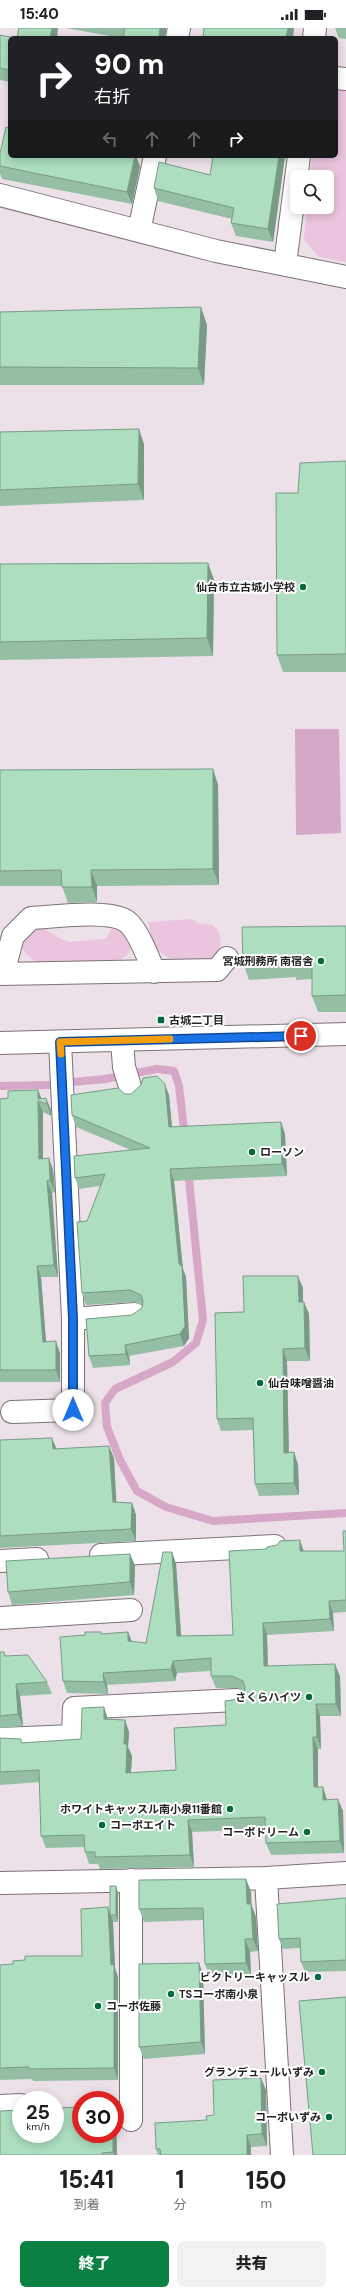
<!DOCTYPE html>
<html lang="ja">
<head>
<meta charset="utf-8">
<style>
	body { margin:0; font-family:"DM Sans","Noto Sans JP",sans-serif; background:#f2f2f2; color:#202124; height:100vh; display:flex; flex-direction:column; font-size:15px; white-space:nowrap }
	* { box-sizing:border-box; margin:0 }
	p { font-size:13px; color:#757577 }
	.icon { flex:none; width:22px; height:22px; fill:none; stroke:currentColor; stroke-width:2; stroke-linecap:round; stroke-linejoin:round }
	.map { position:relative; height:2127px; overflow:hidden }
	.side { display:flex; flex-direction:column; background:#fff; flex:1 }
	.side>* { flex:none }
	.guide { position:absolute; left:8px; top:8px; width:330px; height:122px; border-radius:6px; box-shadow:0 2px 10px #0003; background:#202124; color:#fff; overflow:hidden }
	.fabs { position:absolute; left:290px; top:142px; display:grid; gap:8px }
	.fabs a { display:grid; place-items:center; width:44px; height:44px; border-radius:6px; background:#fff; box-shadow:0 2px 10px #0003; font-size:20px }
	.speed { position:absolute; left:12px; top:2063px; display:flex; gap:8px; font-size:20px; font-weight:700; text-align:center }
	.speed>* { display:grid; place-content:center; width:52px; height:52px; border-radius:50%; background:#fff; box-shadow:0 2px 10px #0003; line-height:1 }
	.speed small { font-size:10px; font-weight:400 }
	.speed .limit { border:6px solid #d22; background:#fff; color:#111 }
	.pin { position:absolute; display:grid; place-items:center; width:34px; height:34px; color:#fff; margin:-17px; border:2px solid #fff; border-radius:50%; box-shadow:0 1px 4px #0007 }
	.me { position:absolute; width:44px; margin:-22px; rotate:0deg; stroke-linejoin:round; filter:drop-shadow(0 0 3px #0008) }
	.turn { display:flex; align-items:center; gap:14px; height:84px; padding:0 20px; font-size:18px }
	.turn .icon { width:52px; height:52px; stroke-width:2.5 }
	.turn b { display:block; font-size:28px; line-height:34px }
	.lanes { display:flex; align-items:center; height:38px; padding:0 20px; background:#0003; justify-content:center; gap:20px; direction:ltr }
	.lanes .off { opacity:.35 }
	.eta { display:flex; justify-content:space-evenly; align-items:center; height:68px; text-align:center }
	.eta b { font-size:24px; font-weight:800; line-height:28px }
	.button { display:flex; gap:8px; margin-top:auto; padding:8px 20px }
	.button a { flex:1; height:46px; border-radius:6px; background:#0b8043; color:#fff; font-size:16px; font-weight:800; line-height:46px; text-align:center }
	.button a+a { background:#f2f2f2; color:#202124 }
	.status { display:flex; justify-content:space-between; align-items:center; height:28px; padding:0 20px; background:#fff; direction:ltr }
	.status svg { height:11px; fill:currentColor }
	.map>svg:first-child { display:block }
	.green { fill:#ebc5dd }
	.water { fill:#d6a7c6 }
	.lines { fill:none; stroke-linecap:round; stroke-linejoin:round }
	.stream { stroke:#d6a7c6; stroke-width:8 }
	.minor-casing { stroke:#7b7278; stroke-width:24 }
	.minor { stroke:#fff; stroke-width:22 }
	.wall { fill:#94bfa4 }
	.shaded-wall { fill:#789b86 }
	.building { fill:#acdebf; stroke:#789b86 }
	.route-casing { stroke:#114b97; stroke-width:10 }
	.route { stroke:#1a73e8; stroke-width:7 }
	.slow { stroke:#f59e0b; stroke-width:7 }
	.poi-dot { fill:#03693f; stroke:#fff; stroke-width:1.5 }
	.labels { text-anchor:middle; stroke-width:4; stroke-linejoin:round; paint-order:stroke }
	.poi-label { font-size:11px; font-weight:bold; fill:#262325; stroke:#fff; text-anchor:end }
</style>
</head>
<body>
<div class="status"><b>15:40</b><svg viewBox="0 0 49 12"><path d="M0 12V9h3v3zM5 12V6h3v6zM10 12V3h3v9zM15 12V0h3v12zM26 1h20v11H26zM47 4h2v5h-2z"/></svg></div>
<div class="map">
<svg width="346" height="2127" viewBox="0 0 346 2127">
	<rect width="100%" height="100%" fill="#ece1e8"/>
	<path class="green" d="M336,59L346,60V234L319,229L304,212L307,179H327V149H310L312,128H336Z
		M191,891C201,898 203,894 212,897C221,901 223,916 218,923C216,927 212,930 209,933C188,933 164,937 154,915C151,908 148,902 149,894Z
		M36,895L59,910L69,914L105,911L114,897L118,895C130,913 140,921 117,934L39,936L25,925L22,920L23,912Z"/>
	<path class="water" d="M295,701H339L341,805L296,807Z"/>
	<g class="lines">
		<path class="stream" d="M73,1054L105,1051L157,1041L174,1043L179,1058L185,1110
			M0,1058L52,1057
			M188,1141L203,1292L196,1315L173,1334L115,1361L105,1375L107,1399L120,1432L137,1463L166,1479L213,1493L346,1485"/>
		<g class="minor-casing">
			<path id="minor" d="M177,10L179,0
				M314,10L315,0
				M336,50L346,51
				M0,167L216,223L346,249
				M139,203L155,128
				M285,236L299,128
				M0,946L217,942L227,930
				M3,946L13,908L31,890C54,889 108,881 126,893C137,900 149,931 154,944
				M122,1013L124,1039L132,1065
				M60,1014L73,1291L135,1286
				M0,1015L346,1006
				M12,1384L73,1382V1291
				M101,1527L275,1518
				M0,1533L37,1531
				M0,1590L131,1582
				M0,1711L73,1708L74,1680L237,1672
				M266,1850L282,2127
				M0,1855L266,1850L346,1845
				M0,2078L21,2077
				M131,2092V1852"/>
		</g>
		<use href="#minor" class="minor"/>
	</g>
	<path class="wall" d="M66,0H166L165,10H121Z
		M335,0H346V11L339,10Z
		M0,7L10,10V54L0,52Z
		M8,100L140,138L132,176L2,151L0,145V126Z
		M285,128L273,214L236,208L231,195L232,191L158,173L154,160L210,147Z
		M0,284L207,297L204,357H0Z
		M0,404L144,416V472L0,478Z
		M346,433V644H283L277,627L298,465Z
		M208,535L214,552L213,628L0,632V536Z
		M213,741L218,757L219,857L97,858V874L68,875L62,858H0V742Z
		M346,898V984H318L312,968V951L296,952V949L249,952L243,935Z
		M125,1066L169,1067L172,1099L281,1094L285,1106L287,1148L174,1153L183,1241L186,1249L189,1310L184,1318L129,1328L130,1337L93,1340L89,1328L132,1287L142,1280V1277L134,1274L86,1277L82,1265L100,1158L79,1161L75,1150L131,1122L76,1099L72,1087Z
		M46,1070L51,1082V1088L43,1084V1131L49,1130L53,1142L55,1164L52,1165L58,1249H41L46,1314L60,1325V1354H0V1071H41Z
		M303,1260V1274L309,1286L310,1333H287L289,1425L294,1424L298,1437L299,1467L259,1468L255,1456L253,1402L221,1403L217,1391L244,1284Z
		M52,1410L56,1421L114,1430L116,1474L132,1475L136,1487V1513L0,1520V1412Z
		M346,1503V1584L333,1585L334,1603L267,1607L268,1638L340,1648L341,1688H320L321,1721H318V1759L327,1772L343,1783L344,1825L271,1827L266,1815V1801L192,1804L194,1839L100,1841L98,1836H89L85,1824V1819L46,1820L41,1808L40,1754L0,1757V1710L21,1711L22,1715L81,1711L108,1691L125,1692L129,1704L128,1719L132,1728L131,1745L176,1742L226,1697L239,1671L244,1666V1663L237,1660H216L211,1648V1643L177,1645L175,1653L107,1657L108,1666L67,1665L63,1653L101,1606L128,1604L132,1614L146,1615L172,1524L176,1536L181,1608L233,1607L304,1523H344Z
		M130,1526L135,1538L134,1567L12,1577L8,1564Z
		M0,1624H4L6,1628L47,1654L52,1666L20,1668L23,1698L0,1700Z
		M246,1851L251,1864V1876L256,1889L258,1923L250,1924L251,1947L210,1949L205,1936L203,1892L144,1894L139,1881Z
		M116,1858L118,1865V1894H113L115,1940L118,1949V2052L33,2053L32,2051L0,2052V1937L13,1936L25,1932L82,1928L108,1879L110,1885Z
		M346,1870V1943L305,1944L301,1934L300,1920L283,1921L279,1911Z
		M199,1935L203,1947L205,2026L144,2031L139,2019Z
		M266,2062L267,2118L251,2119V2127H158L156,2121L207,2092L214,2087Z
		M115,2087L116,2090L117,2127H0L115,2106Z"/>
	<path class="shaded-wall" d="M52,0H58L57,10H50Z
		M160,0H166L165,10L159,9Z
		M288,0H294L293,10H286Z
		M135,128H136L140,138L132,176L127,164Z
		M279,128H285L273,214L268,201Z
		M201,279L207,297L204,357L198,340Z
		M139,401L144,416V472L138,456Z
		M208,535L214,552L213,628L207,610Z
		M213,741L218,757L219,857L213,841Z
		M91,842L97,858V874L92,859Z
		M165,1056L169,1067L173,1111L169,1099Z
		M38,1062L43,1074L38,1071Z
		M46,1070L51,1082V1088L47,1076Z
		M38,1073L43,1084V1143L39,1131Z
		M281,1094L285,1106L287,1148L282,1136Z
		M49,1130L53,1142L55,1164L50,1152Z
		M170,1141L174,1153L183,1241L186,1249L189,1310L184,1318L180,1306L179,1236Z
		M47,1153L52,1165L58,1249L54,1237Z
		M37,1238L41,1249L47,1326L43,1314Z
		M298,1248L303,1260V1286L299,1274Z
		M304,1274L309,1286L310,1333L305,1320Z
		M56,1313L60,1325V1354L56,1342Z
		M125,1317L129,1328L130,1337L126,1326Z
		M283,1321L287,1333L289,1437L284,1425Z
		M52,1410L57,1422L53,1421Z
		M109,1418L114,1430L117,1486L113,1474Z
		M294,1424L298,1437L299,1467L294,1455Z
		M132,1475L136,1487V1513L131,1501Z
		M300,1512L304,1524L300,1523Z
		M172,1524L176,1536L182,1620L177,1608Z
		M130,1526L135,1538L134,1567L130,1554Z
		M329,1573L333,1585L334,1603L330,1591Z
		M263,1595L267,1607L268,1650L264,1638Z
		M128,1604L133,1616L128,1613Z
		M173,1633L177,1645L175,1653L171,1641Z
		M335,1636L340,1648L341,1688L336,1676Z
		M103,1645L107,1657L108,1666L104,1654Z
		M16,1656L20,1668L23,1698L18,1686Z
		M316,1676L320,1688L321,1721L317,1709Z
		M104,1679L108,1691V1703L104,1691Z
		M125,1692L129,1704L128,1719L132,1728L130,1757L126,1745L124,1716Z
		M313,1709L318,1721V1771L314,1759Z
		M323,1759L327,1771L328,1784L323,1772Z
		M338,1771L343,1783L344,1825L340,1813Z
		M188,1792L192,1804L194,1839L190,1827Z
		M246,1851L251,1864L252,1889L247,1876Z
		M116,1858L118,1865V1894L116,1887Z
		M251,1876L256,1889L258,1923L253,1911Z
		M108,1879L113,1894L115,1940L118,1949V2052L114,2040L111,1937Z
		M245,1911L250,1924L251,1947L246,1935Z
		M199,1935L203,1947L205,2026L201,2014Z
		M261,2050L266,2062L267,2118L262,2106Z
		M115,2087L116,2090L117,2127H114L113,2124V2106H115Z
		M247,2107L251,2119V2127H247Z"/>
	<path class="building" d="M19,0H52L50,10H17Z
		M125,0H160L159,9L164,10H123Z
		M204,0H288L286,10H203Z
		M0,7L15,10H10V42L0,40Z
		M10,92V128H135L127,164L0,138V126L6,99L8,100Z
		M213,128H279L268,201L231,195L234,180L154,160L159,134L210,147Z
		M201,279L198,340L0,339V284Z
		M139,401L138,456L0,462V404Z
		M346,433V626L277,627L276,465H298L300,435Z
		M208,535L207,610L0,614V536Z
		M213,741V841L91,842L92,859H62L61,842L0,843V742Z
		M346,898V967L312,968V935H290V932L243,935L242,899Z
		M157,1048L165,1056L169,1099L281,1094L282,1136L170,1141L179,1236L182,1238L185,1298L180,1306L125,1317L126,1326L89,1328L86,1291L132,1287L142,1280L143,1273L141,1267L130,1262L82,1265L77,1194L87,1193L105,1146L75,1150L74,1128L150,1120L72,1087L71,1067L118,1060L125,1066H131L141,1057L143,1050Z
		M38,1062V1071L46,1070L47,1076L38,1073L39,1131L49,1130L50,1152L47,1153L54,1237L37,1238L43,1314L56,1313V1342H0V1071L8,1070V1063Z
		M243,1248H298L299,1274H304L305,1320L283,1321L284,1425L294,1424V1455L255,1456L253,1390L217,1391L215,1285L244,1284Z
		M52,1410L53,1421L109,1418L113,1474L132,1475L131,1501L0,1508V1412Z
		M343,1503H346V1572L329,1573L330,1591L263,1595L264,1638L335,1636L336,1676H316L317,1709H313L314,1759H323V1772L338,1771L340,1813L266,1815L265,1789L188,1792L190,1827L95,1829V1824H85L84,1807L41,1808L39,1742L0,1744V1710L21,1711V1715L81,1711L82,1680L104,1679V1691L125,1692L124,1716H127L126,1745L176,1742L174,1700L226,1697L225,1673L239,1671L244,1666L245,1660L243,1653L232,1648H211V1630L173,1633L171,1641L103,1645L104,1654L63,1653L60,1609L85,1607V1604H101V1606L128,1604V1613L146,1615L163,1524H172L177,1608L233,1607L229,1523L267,1521V1519L277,1517L280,1513L300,1512V1523H344Z
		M130,1526V1554L8,1564L6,1533Z
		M0,1624H4L5,1628L28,1627L47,1654L16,1656L18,1686L0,1688Z
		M246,1851L247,1876H251L253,1911H245L246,1935L205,1936L203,1880L139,1881V1852Z
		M110,1858H116V1887H110Z
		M346,1870V1932L301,1934L300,1910L279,1911L277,1876Z
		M108,1879L111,1937L114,1936V2040L29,2041V2039L0,2040V1937L13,1936V1933L25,1932V1928H82L81,1881Z
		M199,1935L201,2014L139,2019V1936Z
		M346,1969V2127H313L299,1973Z
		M261,2050L262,2106L247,2107V2127H161L160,2121H156L155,2095L207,2092L206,2088L214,2087L213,2052Z
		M81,2079V2106H113V2124L102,2125V2127H0V2083L21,2082V2106H55V2080Z"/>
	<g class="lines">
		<g class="route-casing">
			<path id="route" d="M73,1382V1291L60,1014L301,1008"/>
		</g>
		<use href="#route" class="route"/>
		<path class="slow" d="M61,1026L60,1014L170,1011"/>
	</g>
	<g class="poi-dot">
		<circle cx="303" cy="559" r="4"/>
		<circle cx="321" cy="933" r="4"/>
		<rect x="157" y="988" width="8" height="8" rx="2"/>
		<circle cx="252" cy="1124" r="4"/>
		<circle cx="260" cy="1355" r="4"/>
		<circle cx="309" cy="1669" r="4"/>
		<circle cx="230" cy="1781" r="4"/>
		<circle cx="102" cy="1797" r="4"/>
		<circle cx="307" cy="1804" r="4"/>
		<circle cx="318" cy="1949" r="4"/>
		<circle cx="171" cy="1966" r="4"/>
		<circle cx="98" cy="1978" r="4"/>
		<circle cx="322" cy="2044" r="4"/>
		<circle cx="329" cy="2089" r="4"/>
	</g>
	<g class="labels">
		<g class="poi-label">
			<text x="295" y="563">仙台市立古城小学校</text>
			<text x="313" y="937">宮城刑務所 南宿舎</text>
			<text x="169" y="996" text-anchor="start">古城二丁目</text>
			<text x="260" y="1128" text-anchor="start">ローソン</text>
			<text x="268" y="1359" text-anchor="start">仙台味噌醤油</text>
			<text x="301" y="1673">さくらハイツ</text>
			<text x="222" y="1785">ホワイトキャッスル南小泉11番館</text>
			<text x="110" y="1801" text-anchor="start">コーポエイト</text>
			<text x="299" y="1808">コーポドリーム</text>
			<text x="310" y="1953">ビクトリーキャッスル</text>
			<text x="179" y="1970" text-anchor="start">TSコーポ南小泉</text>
			<text x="106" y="1982" text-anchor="start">コーポ佐藤</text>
			<text x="314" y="2048">グランデュールいずみ</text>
			<text x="321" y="2093">コーポいずみ</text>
		</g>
	</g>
</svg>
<div class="fabs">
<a><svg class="icon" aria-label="search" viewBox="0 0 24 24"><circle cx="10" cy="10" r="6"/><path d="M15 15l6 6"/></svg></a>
</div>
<div class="speed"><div>25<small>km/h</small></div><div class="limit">30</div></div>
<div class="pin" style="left:301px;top:1008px;background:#d93025"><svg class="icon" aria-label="arrive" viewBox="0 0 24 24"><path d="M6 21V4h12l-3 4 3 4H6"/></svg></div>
<svg class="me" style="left:73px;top:1382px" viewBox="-20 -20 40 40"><circle r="19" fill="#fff"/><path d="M0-13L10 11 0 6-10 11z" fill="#1a73e8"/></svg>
<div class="guide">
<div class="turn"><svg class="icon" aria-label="right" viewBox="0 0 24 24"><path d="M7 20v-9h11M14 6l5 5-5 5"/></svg><div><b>90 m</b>右折</div></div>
<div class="lanes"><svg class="icon off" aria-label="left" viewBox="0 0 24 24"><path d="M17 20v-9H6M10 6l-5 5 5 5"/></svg><svg class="icon off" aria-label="ahead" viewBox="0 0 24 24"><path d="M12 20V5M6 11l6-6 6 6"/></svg><svg class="icon off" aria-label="ahead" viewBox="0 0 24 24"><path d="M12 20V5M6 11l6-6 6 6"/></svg><svg class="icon" aria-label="right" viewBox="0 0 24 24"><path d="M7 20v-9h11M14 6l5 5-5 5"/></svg></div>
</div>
</div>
<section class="side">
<div class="eta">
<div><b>15:41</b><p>到着</p></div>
<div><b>1</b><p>分</p></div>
<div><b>150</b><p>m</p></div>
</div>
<div class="button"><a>終了</a><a>共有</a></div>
</section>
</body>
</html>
